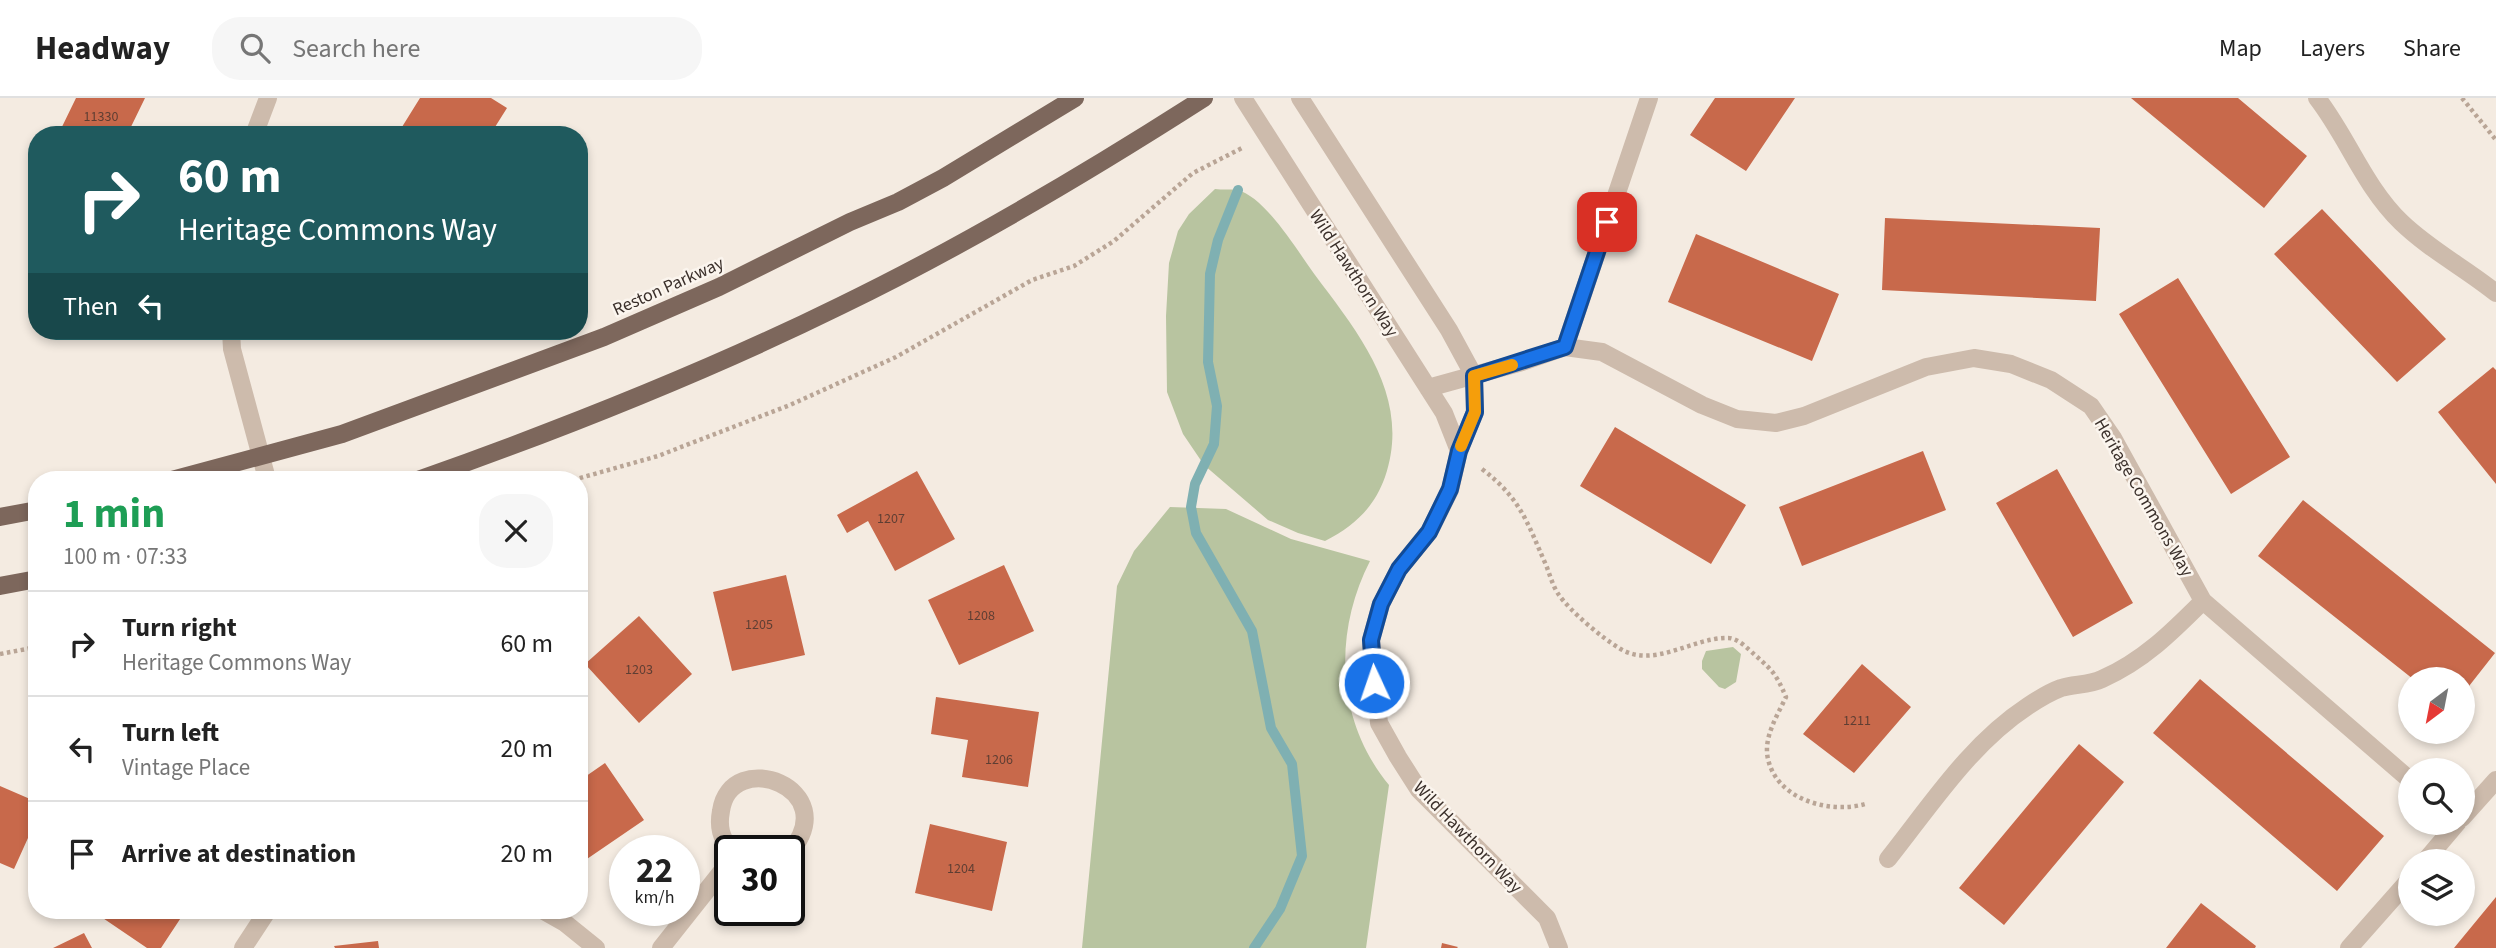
<!DOCTYPE html>
<html lang="en">
<head>
<meta charset="utf-8">
<style>
	body { margin:0; font-family:"Source Sans 3",sans-serif; background:#f6f6f6; color:#222; height:100vh; display:flex; flex-direction:column; font-size:26px; white-space:nowrap }
	* { box-sizing:border-box; margin:0 }
	p { font-size:23px; color:#767676 }
	.icon { flex:none; width:38px; height:38px; fill:none; stroke:currentColor; stroke-width:2; stroke-linecap:round; stroke-linejoin:round }
	.map { position:relative; flex:1; overflow:hidden }
	.sheet { position:absolute; left:28px; top:373px; width:560px; height:448px; display:flex; flex-direction:column; background:#fff; border-radius:28px; box-shadow:0 4px 10px #0003 }
	.sheet>* { flex:none }
	.hud { position:absolute; left:28px; top:28px; width:560px; height:214px; border-radius:28px; box-shadow:0 4px 10px #0003; background:#1f5a5e; color:#fff; overflow:hidden }
	.needle { width:46px; rotate:212deg }
	.fabs { position:absolute; left:2398px; top:569px; display:grid; gap:14px }
	.fabs a { display:grid; place-items:center; width:77px; height:77px; border-radius:50%; background:#fff; box-shadow:0 4px 10px #0003; font-size:35px }
	.speed { position:absolute; left:609px; top:737px; display:flex; gap:14px; font-size:35px; font-weight:700; text-align:center }
	.speed>* { display:grid; place-content:center; width:91px; height:91px; border-radius:50%; background:#fff; box-shadow:0 4px 10px #0003; line-height:1 }
	.speed small { font-size:18px; font-weight:400 }
	.speed .limit { border:4px solid #111; border-radius:10px; background:#fff; color:#111 }
	.pin { position:absolute; display:grid; place-items:center; width:60px; height:60px; color:#fff; margin:-30px; border-radius:14px; box-shadow:0 4px 10px #0006 }
	.me { position:absolute; width:77px; margin:-38px; rotate:357deg; stroke-linejoin:round; filter:drop-shadow(0 0 5px #0008) }
	.turn { display:flex; align-items:center; gap:24px; height:147px; padding:0 35px; font-size:32px }
	.turn .icon { width:91px; height:91px; stroke-width:2.5 }
	.turn b { display:block; font-size:49px; line-height:60px }
	.then { display:flex; align-items:center; height:66px; padding:0 35px; background:#0003; gap:14px; font-size:26px }
	.round { display:grid; place-items:center; flex:none; width:74px; height:74px; border-radius:28px; background:#f6f6f6 }
	.headline { display:flex; align-items:center; justify-content:space-between; height:119px; padding:0 35px }
	h1 { font-size:42px; font-weight:700; line-height:52px; color:#1e9e55 }
	ul { padding:0; list-style:none }
	li { display:flex; align-items:center; gap:21px; height:105px; padding:0 35px; border-top:2px solid #e0e0e0 }
	li div { flex:1 }
	li b { display:block; font-size:26px }
	li em { font-style:normal }
	header { display:flex; align-items:center; gap:42px; box-sizing:border-box; height:98px; padding:0 35px; background:#fff; border-bottom:2px solid #e0e0e0 }
	header strong { font-size:33px }
	nav { display:flex; gap:38px; margin-inline-start:auto; font-size:24px }
	.search { width:490px; height:63px; background:#f6f6f6; display:flex; align-items:center; gap:18px; box-sizing:border-box; padding:0 24px; border-radius:28px; color:#767676; font-size:26px }
	.map>svg:first-child { display:block }
	.green { fill:#b8c4a0 }
	.lines { fill:none; stroke-linecap:round; stroke-linejoin:round }
	.stream { stroke:#7fb0b2; stroke-width:10 }
	.building { fill:#c8694b }
	.path { stroke:#b9a596; stroke-width:4.5; stroke-dasharray:3.5 3.5; stroke-linecap:butt }
	.street { stroke:#cdbbac; stroke-width:18 }
	.primary { stroke:#7d675c; stroke-width:18 }
	.route-casing { stroke:#114b97; stroke-width:18 }
	.route { stroke:#1a73e8; stroke-width:12 }
	.slow { stroke:#f59e0b; stroke-width:12 }
	.labels { text-anchor:middle; stroke-width:5; stroke-linejoin:round; paint-order:stroke }
	.number-label { font-size:14px; fill:#5e3e33 }
	.street-label { font-size:18px; fill:#3b302b; stroke:#fbf5ee }
</style>
</head>
<body>
<header>
<strong>Headway</strong>
<div class="search"><svg class="icon" aria-label="search" viewBox="0 0 24 24"><circle cx="10" cy="10" r="6"/><path d="M15 15l6 6"/></svg>Search here</div>
<nav><a>Map</a><a>Layers</a><a>Share</a></nav>
</header>
<div class="map">
<svg width="2496" height="850" viewBox="0 0 2496 850">
	<rect width="100%" height="100%" fill="#f4ebe1"/>
	<path class="green" d="M1215,91C1222,92 1230,91 1237,92C1265,98 1298,154 1315,177C1360,237 1412,300 1385,379C1374,410 1354,428 1325,443L1298,435L1268,422L1204,367L1183,336L1167,294L1166,218L1169,165L1178,133L1189,116Z
		M1170,409L1226,411L1291,441L1370,463C1333,535 1336,623 1389,687L1366,850H1082L1117,488L1134,453Z
		M1733,549L1741,556L1736,584L1725,591L1719,589L1702,571V563L1706,553Z"/>
	<g class="lines">
		<path class="stream" d="M1238,92L1218,142L1210,176L1208,264L1217,308L1214,346L1195,386L1191,409L1196,435L1252,533L1271,630L1292,666L1302,758L1280,811L1254,850"/>
	</g>
	<path class="building" d="M76,0H145L127,37H58Z
		M420,0H491L507,10L490,37H397Z
		M1715,0H1795L1746,73L1690,37Z
		M2131,0H2238L2307,58L2264,110Z
		M2322,111L2446,241L2397,284L2274,156Z
		M1885,120L2100,130L2096,203L1882,192Z
		M1696,136L1839,196L1812,263L1668,204Z
		M2178,180L2290,359L2231,396L2119,216Z
		M2493,269L2496,272V386L2438,314Z
		M1615,329L1746,407L1711,466L1580,388Z
		M1923,353L1946,412L1802,468L1779,409Z
		M2057,371L2133,505L2073,539L1996,405Z
		M917,373L955,441L895,473L868,423L847,435L837,417Z
		M2303,402L2495,555L2462,597V581H2413L2258,458Z
		M1004,467L1034,533L959,567L928,502Z
		M786,477L805,557L732,573L713,494Z
		M639,518L692,576L639,625L585,566Z
		M1862,566L1911,609L1854,675L1803,636Z
		M2200,581L2384,738L2337,793L2153,635Z
		M936,599L1039,614L1028,689L962,679L968,642L931,636Z
		M2079,646L2124,684L2004,827L1959,790Z
		M605,665L644,722L584,763L579,757V683Z
		M0,688L37,704V720L14,771L0,765Z
		M930,726L1007,744L992,813L915,795Z
		M2496,799V850H2454Z
		M2201,805L2256,848L2255,850H2166Z
		M91,812H186L161,850H147Z
		M84,835L92,850H53Z
		M378,843L379,850H335L334,848Z
		M1442,845L1458,849L1457,850H1441Z"/>
	<g class="lines">
		<path class="path" d="M2462,0L2496,42
			M1482,371C1521,401 1527,424 1546,467C1550,477 1553,489 1559,497C1570,513 1602,540 1619,550C1653,572 1693,539 1728,540C1738,540 1748,551 1755,557C1774,574 1776,576 1786,599C1777,618 1763,640 1768,661C1777,702 1830,716 1865,706
			M573,382L658,358L790,307L896,259L1032,182L1074,168L1114,143L1193,75L1244,49
			M0,556L37,549"/>
		<path class="street" d="M1243,0L1444,315L1459,353
			M1300,0L1449,232L1474,278L1475,314L1459,353L1450,392L1429,434L1399,471L1381,506L1371,542L1379,625L1398,659L1419,692L1547,820L1559,850
			M2317,0C2348,40 2364,88 2401,124C2430,152 2465,170 2496,195
			M254,37L268,0
			M231,233L232,251L267,381
			M1565,249L1649,0
			M1428,290L1522,264L1565,249L1602,254L1702,307L1737,321L1776,325L1804,318L1926,269L1974,260L2011,266L2051,282L2091,308L2113,340L2203,503L2410,682
			M2462,720L2496,682
			M731,752C721,740 718,729 721,713C730,648 846,690 789,755
			M1888,761C1931,707 1970,646 2028,608C2037,602 2050,594 2061,590C2074,586 2089,587 2102,581C2143,563 2172,534 2203,503
			M2425,763L2458,724
			M542,812L565,825L596,850
			M243,850L268,812
			M661,850L730,763
			M2349,850L2410,781"/>
		<path class="primary" d="M172,382L342,336L604,239L719,189L850,124L898,104L943,80L1075,0
			M418,382C562,331 704,275 840,208C966,147 1087,75 1204,0
			M0,419L37,412
			M0,488L37,481"/>
	</g>
	<g class="lines">
		<g class="route-casing">
			<path id="route" d="M1374,585L1371,542L1381,506L1399,471L1429,434L1450,391L1459,353L1475,314L1474,278L1565,249L1607,124"/>
		</g>
		<use href="#route" class="route"/>
		<path class="slow" d="M1461,348L1475,314L1474,278L1512,267"/>
	</g>
	<g class="labels">
		<g class="number-label">
			<text x="101" y="23">11330</text>
			<text x="891" y="425">1207</text>
			<text x="981" y="522">1208</text>
			<text x="759" y="531">1205</text>
			<text x="639" y="576">1203</text>
			<text x="1857" y="627">1211</text>
			<text x="999" y="666">1206</text>
			<text x="961" y="775">1204</text>
		</g>
		<g class="street-label">
			<text transform="translate(1354 175) rotate(57)" y="6">Wild Hawthorn Way</text>
			<text transform="translate(668 188) rotate(-24)" y="6">Reston Parkway</text>
			<text transform="translate(2144 399) rotate(60)" y="6">Heritage Commons Way</text>
			<text transform="translate(1468 739) rotate(46)" y="6">Wild Hawthorn Way</text>
		</g>
	</g>
</svg>
<div class="fabs">
<a><svg class="needle" viewBox="-14 -14 28 28"><path d="M0-13l5 13h-10z" fill="#e53935"/><path d="M0 13l5-13h-10z" fill="#767676"/></svg></a>
<a><svg class="icon" aria-label="search" viewBox="0 0 24 24"><circle cx="10" cy="10" r="6"/><path d="M15 15l6 6"/></svg></a>
<a><svg class="icon" aria-label="layers" viewBox="0 0 24 24"><path d="M12 4l9 5-9 5-9-5zM3 14l9 5 9-5"/></svg></a>
</div>
<div class="speed"><div>22<small>km/h</small></div><div class="limit">30</div></div>
<div class="pin" style="left:1607px;top:124px;background:#d93025"><svg class="icon" aria-label="arrive" viewBox="0 0 24 24"><path d="M6 21V4h12l-3 4 3 4H6"/></svg></div>
<svg class="me" style="left:1374px;top:585px" viewBox="-20 -20 40 40"><circle r="17" fill="#1a73e8" stroke="#fff" stroke-width="3"/><path d="M0-11L8 9 0 5-8 9z" fill="#fff"/></svg>
<div class="hud">
<div class="turn"><svg class="icon" aria-label="right" viewBox="0 0 24 24"><path d="M7 20v-9h11M14 6l5 5-5 5"/></svg><div><b>60 m</b>Heritage Commons Way</div></div>
<div class="then">Then<svg class="icon" aria-label="left" viewBox="0 0 24 24"><path d="M17 20v-9H6M10 6l-5 5 5 5"/></svg></div>
</div>
<section class="sheet">
<div class="headline"><div><h1>1 min</h1><p>100 m · 07:33</p></div><a class="round"><svg class="icon" aria-label="close" viewBox="0 0 24 24"><path d="M6 6l12 12M18 6L6 18"/></svg></a></div>
<ul>
<li><svg class="icon" aria-label="right" viewBox="0 0 24 24"><path d="M7 20v-9h11M14 6l5 5-5 5"/></svg><div><b>Turn right</b><p>Heritage Commons Way</p></div><em>60 m</em></li>
<li><svg class="icon" aria-label="left" viewBox="0 0 24 24"><path d="M17 20v-9H6M10 6l-5 5 5 5"/></svg><div><b>Turn left</b><p>Vintage Place</p></div><em>20 m</em></li>
<li><svg class="icon" aria-label="arrive" viewBox="0 0 24 24"><path d="M6 21V4h12l-3 4 3 4H6"/></svg><div><b>Arrive at destination</b></div><em>20 m</em></li>
</ul>
</section>
</div>
</body>
</html>
